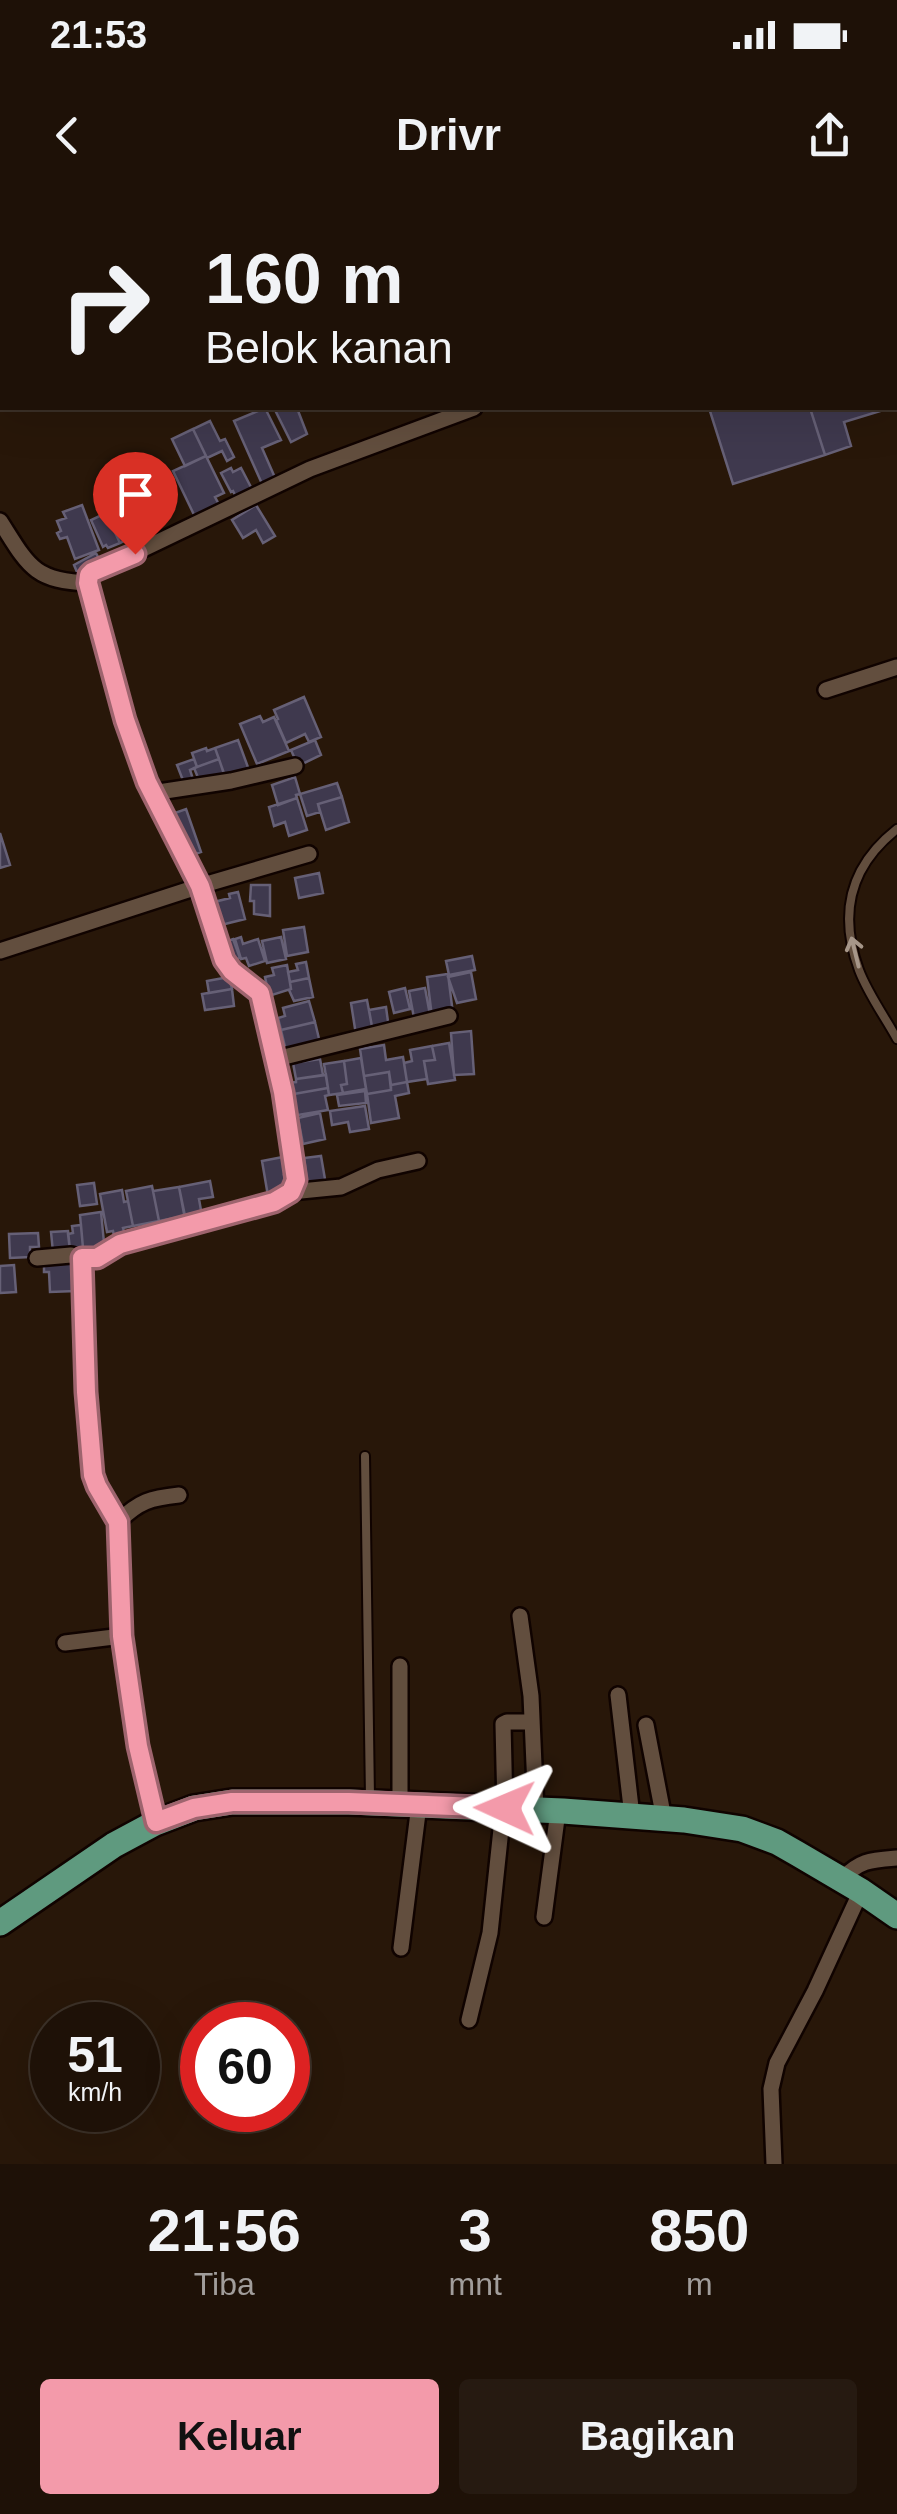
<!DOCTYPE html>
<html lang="id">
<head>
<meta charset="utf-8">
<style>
	body { margin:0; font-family:Arial,sans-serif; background:#261a11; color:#f1f3f6; height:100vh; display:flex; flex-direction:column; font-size:38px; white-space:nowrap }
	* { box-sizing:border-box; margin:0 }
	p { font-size:32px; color:#a19d9b }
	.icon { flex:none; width:55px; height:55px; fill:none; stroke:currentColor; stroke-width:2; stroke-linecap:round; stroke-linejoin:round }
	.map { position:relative; height:1964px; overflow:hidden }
	.side { display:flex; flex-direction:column; background:#1e1107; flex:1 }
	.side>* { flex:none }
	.hud { position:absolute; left:0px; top:0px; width:898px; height:210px; box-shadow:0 10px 40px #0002,0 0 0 2px #3c3128; background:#1e1107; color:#f1f3f6; overflow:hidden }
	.speed { position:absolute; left:30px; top:1802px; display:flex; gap:20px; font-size:50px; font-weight:700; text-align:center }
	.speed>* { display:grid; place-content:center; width:130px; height:130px; border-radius:50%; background:#1e1107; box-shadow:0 10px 40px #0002,0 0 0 2px #3c3128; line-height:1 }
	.speed small { font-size:25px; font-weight:400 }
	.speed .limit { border:15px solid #d22; background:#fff; color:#111 }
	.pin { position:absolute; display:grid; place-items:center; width:85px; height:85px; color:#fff; margin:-102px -42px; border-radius:50% 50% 50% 0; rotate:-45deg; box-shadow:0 0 10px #0007 }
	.pin .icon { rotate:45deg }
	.me { position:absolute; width:110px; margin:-55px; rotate:271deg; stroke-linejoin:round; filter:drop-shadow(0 0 8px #0008) }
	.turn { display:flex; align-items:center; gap:35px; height:210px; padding:0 40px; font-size:45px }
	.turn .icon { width:130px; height:130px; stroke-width:2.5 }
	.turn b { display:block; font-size:70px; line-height:85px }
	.eta { display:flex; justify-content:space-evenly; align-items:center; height:170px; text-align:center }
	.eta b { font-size:60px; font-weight:700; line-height:70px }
	.action { display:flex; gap:20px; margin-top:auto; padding:20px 40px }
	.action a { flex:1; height:115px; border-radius:10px; background:#f39aaa; color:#111; font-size:40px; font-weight:700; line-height:115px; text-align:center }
	.action a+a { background:#261a11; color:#f1f3f6 }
	.status { display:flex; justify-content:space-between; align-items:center; height:70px; padding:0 50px; background:#1e1107; direction:ltr }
	.status svg { height:28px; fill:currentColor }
	header { display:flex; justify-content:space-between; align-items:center; height:130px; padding:0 40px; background:#1e1107; font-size:45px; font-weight:700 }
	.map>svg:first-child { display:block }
	.building { fill:#3f394e; stroke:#666076; stroke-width:2.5 }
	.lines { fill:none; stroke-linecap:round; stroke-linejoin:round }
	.lane-casing { stroke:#100300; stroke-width:12 }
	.street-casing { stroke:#100300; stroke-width:20 }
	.primary-casing { stroke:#100300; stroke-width:30 }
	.lane { stroke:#624e3e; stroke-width:8 }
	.street { stroke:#624e3e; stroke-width:15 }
	.primary { stroke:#5f9a7f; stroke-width:25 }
	.oneway { stroke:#a69689 }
	.route-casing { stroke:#9e646e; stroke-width:25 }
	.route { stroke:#f39aaa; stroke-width:18 }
</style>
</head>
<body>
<div class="status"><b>21:53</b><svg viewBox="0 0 49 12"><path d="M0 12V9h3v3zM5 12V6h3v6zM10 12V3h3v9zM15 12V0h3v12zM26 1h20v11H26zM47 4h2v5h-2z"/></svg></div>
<header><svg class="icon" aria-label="back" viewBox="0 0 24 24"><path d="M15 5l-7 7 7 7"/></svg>Drivr<svg class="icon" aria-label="share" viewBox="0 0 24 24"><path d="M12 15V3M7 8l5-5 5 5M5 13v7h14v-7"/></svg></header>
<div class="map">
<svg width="897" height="1964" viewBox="0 0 897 1964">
	<rect width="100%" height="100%" fill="#281709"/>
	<path class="building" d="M131,0H308L309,2H124Z
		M368,0H447L439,2H369Z
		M265,208L281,240L262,248L276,280L263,286L234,221Z
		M274,208H297L307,234L291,242Z
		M709,208H810L825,255L733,284Z
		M810,208H890L844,222L851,246L825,255Z
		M210,221L220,241L225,239L234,257L227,261L222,251L207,258L193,229Z
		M193,229L206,256L185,266L172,239Z
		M206,256L224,293L215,297L222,310L197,321L173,271Z
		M231,268L233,272L241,268L254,293L238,301L233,291L231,292L221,273Z
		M139,296L156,334L139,342L136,335L120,343L105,311Z
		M82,305L99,350L75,359L67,337L60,339L57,333L61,331L57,321L66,318L63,312Z
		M256,305L275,336L263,343L256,330L243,338L232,320Z
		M106,313L120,343L108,348L106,345L103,347L91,320Z
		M96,353L102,365L80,379L74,365Z
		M304,497L321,537L309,542L305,534L286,543L276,520L278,519L274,510Z
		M260,516L263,522L274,517L289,551L257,564L240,524Z
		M238,540L249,570L226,579L215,548Z
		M315,540L321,555L298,566L291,550Z
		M206,548L207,551L215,548L219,559L197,567L192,553Z
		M194,559L197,567L190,570L193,579L184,583L177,565Z
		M219,559L224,574L199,580L194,568Z
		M295,577L300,594L296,595L297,598L278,605L272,585Z
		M337,583L342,597L318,604L320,612L307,616L300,594Z
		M342,597L349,622L326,630L318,604Z
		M297,598L307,630L289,636L285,622L274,626L269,607Z
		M186,609L201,652L187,657L172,614Z
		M0,633L10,665L0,668Z
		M319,673L323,693L299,698L295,678Z
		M251,685H270V716L254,714V701H250Z
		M238,692L245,719L221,725L214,702L230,698L229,694Z
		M304,727L308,752L287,756L283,730Z
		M241,737L243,744L258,739L265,761L249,766L246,758L241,759L235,739Z
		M281,737L286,759L267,763L262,741Z
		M233,739L240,758L232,761L225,742Z
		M472,756L475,770L449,775L446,761Z
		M306,762L309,778L290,782L288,772L298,770L296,764Z
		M287,765L291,789L269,796L265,777L274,775L272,768Z
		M471,772L476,799L457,803L448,777Z
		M448,774L453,814L432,817L427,777Z
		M229,777L232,789L209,793L207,781Z
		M309,778L313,797L294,801L289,790L291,789L290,782Z
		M405,788L410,809L394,813L389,792Z
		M425,788L430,815L414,818L409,791Z
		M232,789L234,806L205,810L202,794Z
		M367,800L373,832L356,835L351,803Z
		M309,801L315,822L281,830L278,818L285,816L283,808Z
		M386,807L389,829L373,832L369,810Z
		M315,822L320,843L286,851L281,830Z
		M471,831L474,874L454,875L451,833Z
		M449,843L455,880L428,884L424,861L435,860L432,846Z
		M384,845L386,860L403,857L407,882L391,885L389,872L364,876L360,849Z
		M432,846L435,860L424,861L427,879L407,882L404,863L412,861L410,850Z
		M361,858L366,889L343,893L341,885L347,884L344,861Z
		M320,859L323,875L296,879L293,863Z
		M344,861L347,884L341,885L343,893L329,895L324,864Z
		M389,872L391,890L367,894L364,876Z
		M326,875L328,888L288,895L286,883L296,882V879Z
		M407,882L409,893L395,896L399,918L371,923L367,894L391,890V885Z
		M328,888L329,895L325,896L328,910L292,916L288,895Z
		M365,891L366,903L339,906L337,895Z
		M365,906L369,929L350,932L348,922L332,925L330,911Z
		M320,913L325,939L303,944L298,918Z
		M288,956L291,973L284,975L287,993L268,996L262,961Z
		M321,956L326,985L308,988L304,958Z
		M210,981L213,997L199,999L202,1016L185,1019L179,987Z
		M94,983L97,1004L80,1006L77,985Z
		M152,986L159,1021L133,1026L126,991Z
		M179,987L185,1016L159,1021L153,991Z
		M122,990L124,1002L128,1001L133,1026L123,1028L125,1035L114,1036L113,1031L107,1032L100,994Z
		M101,1012L105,1053L88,1055L87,1048H83L80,1015Z
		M81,1025L83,1048L70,1050L68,1034L73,1033L72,1026Z
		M68,1031L70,1050L53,1052L51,1032Z
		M38,1033L39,1047H30V1057L10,1058L9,1034Z
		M74,1058L75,1091L50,1092L49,1072H44V1059Z
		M14,1065L16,1092L0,1093V1066Z"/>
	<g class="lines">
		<g class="lane-casing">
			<path id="lane" d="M348,0V2
				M567,2L575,0
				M897,629C850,666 838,713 859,770C868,794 885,817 897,839
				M365,1256L370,1598"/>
		</g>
		<g class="street-casing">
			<path id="street" d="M881,0V2
				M895,49L897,56
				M0,321C28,365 33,381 88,383
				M826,490L897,467
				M152,593L231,581L295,566
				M0,751L200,686L309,654
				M276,859L449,816
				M291,992L341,987L378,970L418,961
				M37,1058L71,1055L82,1058
				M118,1322C139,1301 151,1298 179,1295
				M520,1416L531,1496L536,1611
				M65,1443L122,1436
				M618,1495L632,1616
				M646,1525L664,1619
				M400,1604V1466
				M505,1608L503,1524L507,1522H531
				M155,1623L138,1546L122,1436L118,1322L97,1286L93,1275L87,1193L82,1058H97L119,1045L274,1002C290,994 296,988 295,969L283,892L260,793L231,771L224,760L200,686L147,582L125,520L88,379L89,375L310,269L474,208
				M842,1679C860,1660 871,1660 897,1658
				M544,1717L558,1611
				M401,1748L419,1605
				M469,1820L490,1733L503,1610
				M774,1964L771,1889L777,1863L815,1791L861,1691"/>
		</g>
		<g class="primary-casing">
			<path id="primary" d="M0,1723L114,1645L155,1623L194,1608L232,1602H349L563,1611L684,1620L742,1629L777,1642L798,1654L861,1691L897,1716"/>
		</g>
		<use href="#lane" class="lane"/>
		<use href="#street" class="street"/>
		<use href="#primary" class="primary"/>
	</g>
	<defs><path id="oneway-shaft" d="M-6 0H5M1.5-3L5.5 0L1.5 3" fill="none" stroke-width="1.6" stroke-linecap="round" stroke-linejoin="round" transform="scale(2.5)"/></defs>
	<use class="oneway" href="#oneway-shaft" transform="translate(855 752) rotate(-104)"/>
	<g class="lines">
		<g class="route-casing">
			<path id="route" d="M135,354L92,372L89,375L88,383L125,520L147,582L200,686L224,760L232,771L260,793L283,892L296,980L291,992L274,1002L120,1044L97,1058H82L86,1192L93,1275L97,1286L118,1322L122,1436L138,1546L156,1622L194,1608L232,1602H349L505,1608"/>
		</g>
		<use href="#route" class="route"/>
	</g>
</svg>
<div class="speed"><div>51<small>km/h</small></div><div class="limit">60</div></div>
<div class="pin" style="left:135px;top:354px;background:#d93025"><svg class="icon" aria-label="arrive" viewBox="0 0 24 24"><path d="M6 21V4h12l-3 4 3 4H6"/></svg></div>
<svg class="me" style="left:505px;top:1608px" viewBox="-20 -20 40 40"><path d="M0-17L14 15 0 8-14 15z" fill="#f39aaa" stroke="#fff" stroke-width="4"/></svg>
<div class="hud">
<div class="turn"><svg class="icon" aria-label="right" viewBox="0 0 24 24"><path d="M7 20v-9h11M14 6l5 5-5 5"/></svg><div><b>160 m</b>Belok kanan</div></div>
</div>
</div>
<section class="side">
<div class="eta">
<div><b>21:56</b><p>Tiba</p></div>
<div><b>3</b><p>mnt</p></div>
<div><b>850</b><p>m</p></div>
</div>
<div class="action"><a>Keluar</a><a>Bagikan</a></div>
</section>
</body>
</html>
